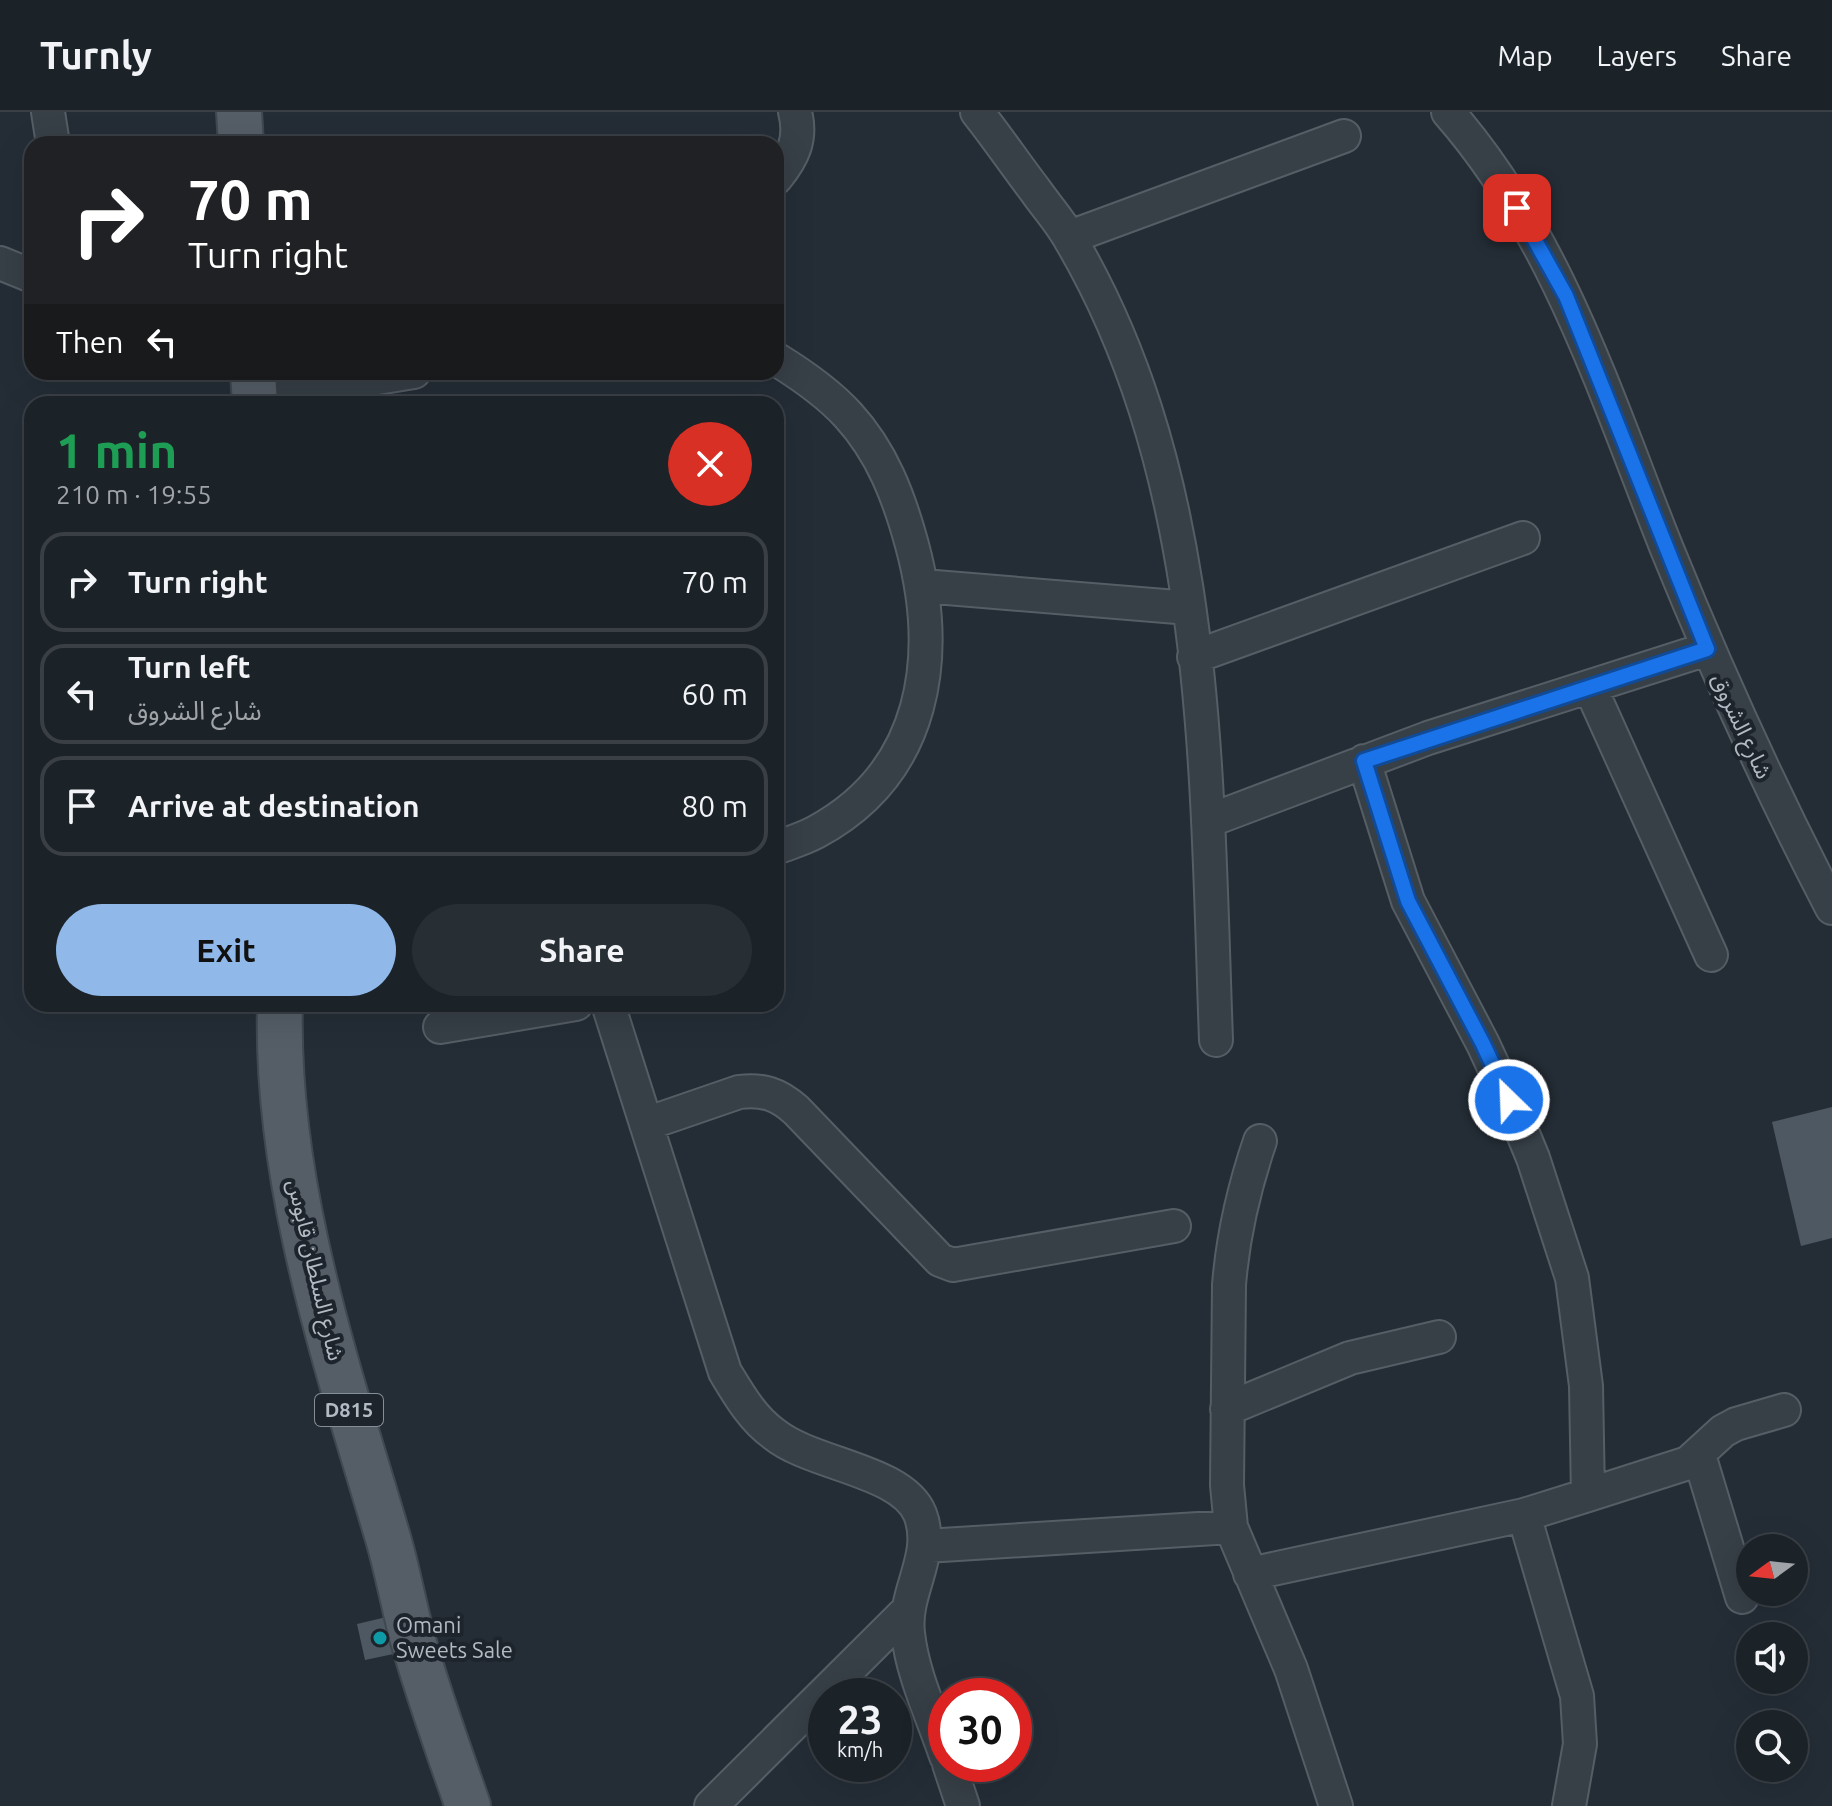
<!DOCTYPE html>
<html lang="en">
<head>
<meta charset="utf-8">
<style>
	body { margin:0; font-family:Ubuntu,"Noto Sans Arabic",sans-serif; background:#282f34; color:#f1f3f6; height:100vh; display:flex; flex-direction:column; font-size:30px; white-space:nowrap }
	* { box-sizing:border-box; margin:0 }
	p { font-size:26px; color:#a0a4a8 }
	.icon { flex:none; width:44px; height:44px; fill:none; stroke:currentColor; stroke-width:2; stroke-linecap:round; stroke-linejoin:round }
	.map { position:relative; flex:1; overflow:hidden }
	.panel { position:absolute; left:24px; top:284px; width:760px; height:616px; display:flex; flex-direction:column; background:#1b2228; border-radius:24px; box-shadow:0 8px 32px #0002,0 0 0 2px #393f45 }
	.panel>* { flex:none }
	.top-card { position:absolute; left:24px; top:24px; width:760px; height:244px; border-radius:24px; box-shadow:0 8px 32px #0002,0 0 0 2px #393f45; background:#202124; color:#fff; overflow:hidden }
	.needle { width:52px; rotate:255deg }
	.fabs { position:absolute; left:1736px; top:1422px; display:grid; gap:16px }
	.fabs a { display:grid; place-items:center; width:72px; height:72px; border-radius:50%; background:#1b2228; box-shadow:0 8px 32px #0002,0 0 0 2px #393f45; font-size:40px }
	.speed { position:absolute; left:808px; top:1566px; display:flex; gap:16px; font-size:40px; font-weight:700; text-align:center }
	.speed>* { display:grid; place-content:center; width:104px; height:104px; border-radius:50%; background:#1b2228; box-shadow:0 8px 32px #0002,0 0 0 2px #393f45; line-height:1 }
	.speed small { font-size:20px; font-weight:400 }
	.speed .limit { border:12px solid #d22; background:#fff; color:#111 }
	.pin { position:absolute; display:grid; place-items:center; width:68px; height:68px; color:#fff; margin:-34px; border-radius:16px; box-shadow:0 4px 12px #0006 }
	.me { position:absolute; width:88px; margin:-44px; rotate:336deg; stroke-linejoin:round; filter:drop-shadow(0 0 6px #0008) }
	.turn { display:flex; align-items:center; gap:28px; height:168px; padding:0 32px; font-size:36px }
	.turn .icon { width:104px; height:104px; stroke-width:2.5 }
	.turn b { display:block; font-size:56px; line-height:68px }
	.then { display:flex; align-items:center; height:76px; padding:0 32px; background:#0003; gap:16px; font-size:30px }
	.round { display:grid; place-items:center; flex:none; width:84px; height:84px; border-radius:42px; background:#282f34 }
	.summary { display:flex; align-items:center; justify-content:space-between; height:136px; padding:0 32px }
	h1 { font-size:48px; font-weight:700; line-height:60px; color:#1e9e55 }
	.cta { display:flex; gap:16px; margin-top:auto; padding:16px 32px }
	.cta a { flex:1; height:92px; border-radius:48px; background:#90b9ea; color:#111; font-size:32px; font-weight:700; line-height:92px; text-align:center }
	.cta a+a { background:#282f34; color:#f1f3f6 }
	ul { padding:0; list-style:none }
	li { display:flex; align-items:center; gap:24px; height:100px; margin:0 16px 12px; padding:0 16px; border:4px solid #393f45; border-radius:24px }
	li div { flex:1 }
	li b { display:block; font-size:30px }
	li em { font-style:normal }
	header { display:flex; align-items:center; gap:48px; box-sizing:border-box; height:112px; padding:0 40px; background:#1b2228; border-bottom:2px solid #393f45 }
	header strong { font-size:38px }
	nav { display:flex; gap:44px; margin-inline-start:auto; font-size:28px }
	.map>svg:first-child { display:block }
	.building { fill:#4d5862 }
	.lines { fill:none; stroke-linecap:round; stroke-linejoin:round }
	.street-casing { stroke:#555d65; stroke-width:36 }
	.primary-casing { stroke:#404850; stroke-width:48 }
	.street { stroke:#373f47; stroke-width:32 }
	.primary { stroke:#555e67; stroke-width:44 }
	.route-casing { stroke:#114b97; stroke-width:20 }
	.route { stroke:#1a73e8; stroke-width:14 }
	.culture-dot { fill:#0f9aa8; stroke:#1d242c; stroke-width:3 }
	.labels { text-anchor:middle; stroke-width:8; stroke-linejoin:round; paint-order:stroke }
	.shield { fill:#1d242c; stroke:#858d96; stroke-width:2 }
	.shield-label { font-size:20px; font-weight:bold; fill:#b2bac3 }
	.street-label { font-size:22px; fill:#b2bac3; stroke:#1d242c }
	.poi-label { font-size:22px; fill:#b2bac3; stroke:#1d242c; text-anchor:start }
</style>
</head>
<body>
<header>
<strong>Turnly</strong>
<nav><a>Map</a><a>Layers</a><a>Share</a></nav>
</header>
<div class="map">
<svg width="1832" height="1694" viewBox="0 0 1832 1694">
	<rect width="100%" height="100%" fill="#242d36"/>
	<path class="building" d="M1832,995V1126L1801,1134L1772,1010Z
		M395,1503L403,1540L365,1548L357,1512Z"/>
	<g class="lines">
		<g class="street-casing">
			<path id="street" d="M48,0L53,32
				M977,0C997,25 1015,52 1035,78C1046,94 1060,109 1070,127C1211,366 1206,659 1216,928
				M1448,0C1557,124 1607,287 1667,437C1717,560 1771,679 1832,796
				M776,66C793,45 802,27 795,0
				M1070,125L1344,24
				M0,151L32,164
				M776,247C802,263 827,280 848,303C882,340 899,385 912,433C942,544 927,660 816,720C803,727 789,731 776,736
				M255,286L414,260
				M923,474L1189,496
				M1194,545L1523,426
				M1590,575L1711,843
				M1364,649L1408,789L1483,932L1509,988L1533,1046L1572,1166L1586,1274L1588,1383
				M1208,709L1428,626L1707,537
				M608,892L725,1260C739,1283 752,1306 774,1322C812,1353 902,1358 920,1402C936,1444 903,1479 908,1521C912,1562 933,1605 946,1644
				M440,915L576,892
				M646,1012L739,980C763,977 778,982 796,998L940,1148L953,1153L1174,1114
				M1260,1029C1244,1076 1233,1123 1229,1173L1227,1373L1231,1415L1291,1557L1336,1694
				M1227,1297L1350,1246L1439,1225
				M1699,1343L1742,1485
				M1524,1403L1577,1584L1580,1632L1569,1694
				M926,1434L1231,1415
				M1250,1462L1524,1403L1588,1383L1688,1351L1723,1319L1736,1312L1784,1298
				M949,1652L963,1694
				M711,1694L908,1498"/>
		</g>
		<g class="primary-casing">
			<path id="primary" d="M239,0L241,32
				M253,260L255,292
				M280,892C275,1074 337,1253 388,1426C397,1457 403,1489 411,1521C427,1579 448,1637 468,1694"/>
		</g>
		<use href="#street" class="street"/>
		<use href="#primary" class="primary"/>
	</g>
	<g class="lines">
		<g class="route-casing">
			<path id="route" d="M1509,988L1483,932L1408,789L1364,649L1707,537L1566,184L1517,96"/>
		</g>
		<use href="#route" class="route"/>
	</g>
	<circle class="culture-dot" cx="380" cy="1526" r="8"/>
	<g class="labels">
		<rect class="shield" x="315" y="1282" width="68" height="32" rx="6"/>
		<g class="shield-label">
			<text x="349" y="1305">D815</text>
		</g>
		<g class="street-label">
			<text transform="translate(1742 614) rotate(65)" y="8">شارع الشروق</text>
			<text transform="translate(316 1158) rotate(77)" y="8">شارع السلطان قابوس</text>
		</g>
		<g class="poi-label">
			<text x="396" y="1521">Omani<tspan x="396" dy="25">Sweets Sale</tspan></text>
		</g>
	</g>
</svg>
<div class="fabs">
<a><svg class="needle" viewBox="-14 -14 28 28"><path d="M0-13l5 13h-10z" fill="#e53935"/><path d="M0 13l5-13h-10z" fill="#a0a4a8"/></svg></a>
<a><svg class="icon" aria-label="sound" viewBox="0 0 24 24"><path d="M4 9h4l5-4v14l-5-4H4zM17 9q2 3 0 6"/></svg></a>
<a><svg class="icon" aria-label="search" viewBox="0 0 24 24"><circle cx="10" cy="10" r="6"/><path d="M15 15l6 6"/></svg></a>
</div>
<div class="speed"><div>23<small>km/h</small></div><div class="limit">30</div></div>
<div class="pin" style="left:1517px;top:96px;background:#d93025"><svg class="icon" aria-label="arrive" viewBox="0 0 24 24"><path d="M6 21V4h12l-3 4 3 4H6"/></svg></div>
<svg class="me" style="left:1509px;top:988px" viewBox="-20 -20 40 40"><circle r="17" fill="#1a73e8" stroke="#fff" stroke-width="3"/><path d="M0-11L8 9 0 5-8 9z" fill="#fff"/></svg>
<div class="top-card">
<div class="turn"><svg class="icon" aria-label="right" viewBox="0 0 24 24"><path d="M7 20v-9h11M14 6l5 5-5 5"/></svg><div><b>70 m</b>Turn right</div></div>
<div class="then">Then<svg class="icon" aria-label="left" viewBox="0 0 24 24"><path d="M17 20v-9H6M10 6l-5 5 5 5"/></svg></div>
</div>
<section class="panel">
<div class="summary"><div><h1>1 min</h1><p>210 m · 19:55</p></div><a class="round" style="background:#d93025;color:#fff"><svg class="icon" aria-label="close" viewBox="0 0 24 24"><path d="M6 6l12 12M18 6L6 18"/></svg></a></div>
<ul>
<li><svg class="icon" aria-label="right" viewBox="0 0 24 24"><path d="M7 20v-9h11M14 6l5 5-5 5"/></svg><div><b>Turn right</b></div><em>70 m</em></li>
<li><svg class="icon" aria-label="left" viewBox="0 0 24 24"><path d="M17 20v-9H6M10 6l-5 5 5 5"/></svg><div><b>Turn left</b><p>شارع الشروق</p></div><em>60 m</em></li>
<li><svg class="icon" aria-label="arrive" viewBox="0 0 24 24"><path d="M6 21V4h12l-3 4 3 4H6"/></svg><div><b>Arrive at destination</b></div><em>80 m</em></li>
</ul>
<div class="cta"><a>Exit</a><a>Share</a></div>
</section>
</div>
</body>
</html>
